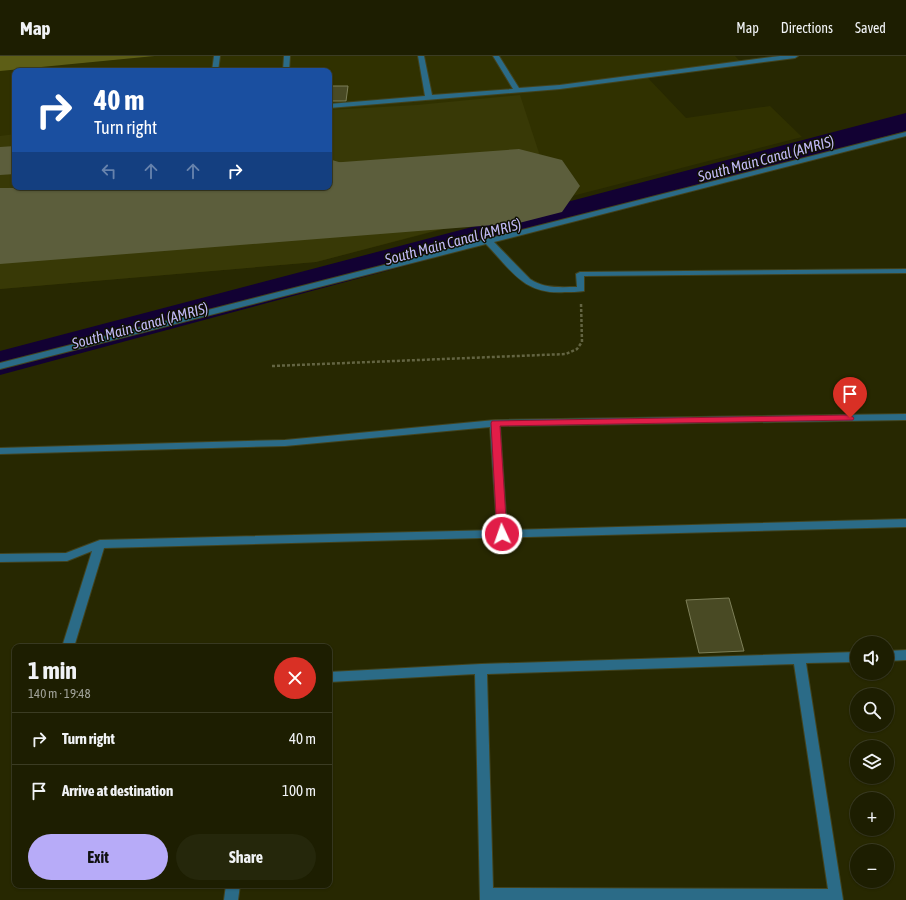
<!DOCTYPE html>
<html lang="en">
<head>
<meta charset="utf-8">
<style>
	body { margin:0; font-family:"Asap Condensed",sans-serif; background:#25270b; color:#f1f3f6; height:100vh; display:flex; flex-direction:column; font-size:15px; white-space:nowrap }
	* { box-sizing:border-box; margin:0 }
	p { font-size:13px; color:#a0a299 }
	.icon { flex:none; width:22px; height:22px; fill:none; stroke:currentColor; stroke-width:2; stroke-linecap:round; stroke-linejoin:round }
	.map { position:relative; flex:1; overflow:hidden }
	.side { position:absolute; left:12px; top:588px; width:320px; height:244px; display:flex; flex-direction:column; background:#1d1e01; border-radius:8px; box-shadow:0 1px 3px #0004,0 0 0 1px #3b3c23 }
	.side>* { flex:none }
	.top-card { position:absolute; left:12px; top:12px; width:320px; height:122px; border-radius:8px; box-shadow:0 1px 3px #0004,0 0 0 1px #3b3c23; background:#1a4fa0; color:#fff; overflow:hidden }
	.buttons { position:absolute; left:850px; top:580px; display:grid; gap:8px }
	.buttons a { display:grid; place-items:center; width:44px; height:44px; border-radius:50%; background:#1d1e01; box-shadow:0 1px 3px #0004,0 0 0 1px #3b3c23; font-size:20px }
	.pin { position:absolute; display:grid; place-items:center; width:34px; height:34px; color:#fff; margin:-41px -17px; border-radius:50% 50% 50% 0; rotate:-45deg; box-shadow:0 0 4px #0007 }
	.pin .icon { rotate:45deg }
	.me { position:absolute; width:44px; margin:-22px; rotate:357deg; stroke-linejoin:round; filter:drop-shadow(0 0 3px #0008) }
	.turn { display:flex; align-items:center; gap:14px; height:84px; padding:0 16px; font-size:18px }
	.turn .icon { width:52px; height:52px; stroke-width:2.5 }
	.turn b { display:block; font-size:28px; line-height:34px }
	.lanes { display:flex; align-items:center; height:38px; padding:0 16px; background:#0003; justify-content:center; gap:20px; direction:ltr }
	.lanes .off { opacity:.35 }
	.round { display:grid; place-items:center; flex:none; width:42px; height:42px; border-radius:21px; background:#25270b }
	.headline { display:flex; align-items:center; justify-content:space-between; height:68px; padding:0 16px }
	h1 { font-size:24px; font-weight:700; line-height:30px }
	.button { display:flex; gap:8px; margin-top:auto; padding:8px 16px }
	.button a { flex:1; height:46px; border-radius:24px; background:#b7abf8; color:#111; font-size:16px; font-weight:700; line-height:46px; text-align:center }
	.button a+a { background:#25270b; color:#f1f3f6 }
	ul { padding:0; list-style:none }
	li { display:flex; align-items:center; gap:12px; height:52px; padding:0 16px; border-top:1px solid #3b3c23 }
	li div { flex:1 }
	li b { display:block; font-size:15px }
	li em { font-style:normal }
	header { display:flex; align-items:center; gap:24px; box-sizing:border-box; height:56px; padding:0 20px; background:#1d1e01; border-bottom:1px solid #3b3c23 }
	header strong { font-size:19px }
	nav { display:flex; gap:22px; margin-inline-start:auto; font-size:14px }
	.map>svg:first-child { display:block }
	.built { fill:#303100; fill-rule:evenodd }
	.green { fill:#383906 }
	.forest { fill:#5d5e16 }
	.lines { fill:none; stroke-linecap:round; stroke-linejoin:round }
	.river { fill:#120133; fill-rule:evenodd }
	.taxiway { fill:#5c5e3c; fill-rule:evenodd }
	.runway { fill:#5c5e3c; fill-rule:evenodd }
	.building { fill:#494a24; stroke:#7d7f58 }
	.minor-casing { stroke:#42431e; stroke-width:2 }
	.path { stroke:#636442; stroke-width:2.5; stroke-dasharray:3 2; stroke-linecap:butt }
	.minor { fill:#2b6b87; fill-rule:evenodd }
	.route { fill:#e11d48; stroke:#92132f }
	.labels { text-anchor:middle; stroke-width:3; stroke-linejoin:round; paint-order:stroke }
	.water-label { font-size:15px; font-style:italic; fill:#c1b9f6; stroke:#0f1003 }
</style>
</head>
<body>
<header>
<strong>Map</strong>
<nav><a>Map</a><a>Directions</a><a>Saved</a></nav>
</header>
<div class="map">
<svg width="906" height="844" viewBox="0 0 906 844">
	<rect width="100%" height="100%" fill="#272801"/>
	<path class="built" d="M155,0H735L742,7L648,22L686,62L770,50L802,81L316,206L0,233V2L61,9ZM15,15H329V131H15Z"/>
	<path class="green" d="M520,39L542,106L362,119C348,117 340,115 329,106V54L417,49Z
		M15,78V96L0,97V80Z
		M15,111V131H206L0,146V112Z
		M506,156L316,206L0,233V196Z"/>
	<path class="forest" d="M0,0H155L0,15Z"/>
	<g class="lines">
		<path class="river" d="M906,57V75L0,319V295Z"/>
		<path class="taxiway" d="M15,90V118L0,119V91Z
			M332,104L349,109L404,129L411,140L404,151L386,155L368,151L334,137C326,148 298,162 285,163C279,163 272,160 266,159L259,148L266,137L277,131H329V105Z"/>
		<path class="runway" d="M519,93L562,104L580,130L562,156L519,167L0,208V132L329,131V107Z"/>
	</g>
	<path class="building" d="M329,30H348L346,45H329Z
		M729,542L744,595L699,597L686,544Z"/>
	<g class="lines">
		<g class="minor-casing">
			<path id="minor" d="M214,0H220L218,15H212Z
				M284,0H290L289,15H283Z
				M418,0H424L432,39L513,33L493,0H499L519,32L560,29L780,0H798L795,2L560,33L329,52V48L425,40Z
				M906,76V80L494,186L530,223C545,233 560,231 577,231L576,218L580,216L906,213V217L584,220V235C578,236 571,236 565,236C524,239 512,215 486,188L0,313V307Z
				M906,358V364L500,370L507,474L906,463V471L104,492L74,591H62L92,495L67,505L0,506V498L66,497L100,484L497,474L490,371L285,390L0,398V392L285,384L495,364Z
				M906,594V604L887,605V595Z
				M857,596V606L806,607L843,844H480L475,618L329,626V616L481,608ZM794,608L828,833L493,832L487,618Z
				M226,829H240L238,844H224Z"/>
		</g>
		<path class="path" d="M272,310L566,298L577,293L582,286L581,247"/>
		<use href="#minor" class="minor"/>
	</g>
	<path class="route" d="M850,359L854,362L853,364L500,370L507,478L502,481L497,478L491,367L492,365Z"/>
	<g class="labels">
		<g class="water-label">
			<text transform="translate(766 103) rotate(-15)" y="5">South Main Canal (AMRIS)</text>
			<text transform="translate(453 186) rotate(-15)" y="5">South Main Canal (AMRIS)</text>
			<text transform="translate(140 270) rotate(-15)" y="5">South Main Canal (AMRIS)</text>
		</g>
	</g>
</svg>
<div class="buttons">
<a><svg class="icon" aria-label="sound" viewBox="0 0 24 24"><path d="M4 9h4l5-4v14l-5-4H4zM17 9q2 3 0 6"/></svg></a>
<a><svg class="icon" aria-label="search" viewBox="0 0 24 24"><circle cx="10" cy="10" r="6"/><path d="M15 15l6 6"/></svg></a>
<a><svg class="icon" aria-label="layers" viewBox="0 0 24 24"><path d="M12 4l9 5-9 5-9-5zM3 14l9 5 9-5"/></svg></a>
<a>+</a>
<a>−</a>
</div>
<div class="pin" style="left:850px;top:362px;background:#d93025"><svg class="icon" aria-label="arrive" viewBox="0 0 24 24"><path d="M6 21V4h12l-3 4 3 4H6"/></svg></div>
<svg class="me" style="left:502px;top:478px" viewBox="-20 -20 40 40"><circle r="17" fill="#e11d48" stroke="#fff" stroke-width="3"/><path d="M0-11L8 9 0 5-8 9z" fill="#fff"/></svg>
<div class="top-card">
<div class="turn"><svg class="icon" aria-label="right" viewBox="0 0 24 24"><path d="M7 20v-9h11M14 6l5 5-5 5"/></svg><div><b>40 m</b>Turn right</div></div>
<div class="lanes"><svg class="icon off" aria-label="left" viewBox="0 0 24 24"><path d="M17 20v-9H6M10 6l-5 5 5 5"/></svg><svg class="icon off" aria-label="ahead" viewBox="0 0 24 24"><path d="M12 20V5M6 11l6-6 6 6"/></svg><svg class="icon off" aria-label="ahead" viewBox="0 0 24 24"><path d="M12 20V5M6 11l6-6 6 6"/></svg><svg class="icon" aria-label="right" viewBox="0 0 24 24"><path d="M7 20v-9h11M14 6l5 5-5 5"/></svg></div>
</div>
<section class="side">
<div class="headline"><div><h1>1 min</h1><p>140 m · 19:48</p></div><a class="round" style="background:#d93025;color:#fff"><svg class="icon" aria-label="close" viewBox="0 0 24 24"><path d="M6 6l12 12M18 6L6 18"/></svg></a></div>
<ul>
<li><svg class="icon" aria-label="right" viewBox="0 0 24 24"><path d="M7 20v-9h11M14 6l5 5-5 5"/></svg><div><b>Turn right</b></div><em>40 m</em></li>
<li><svg class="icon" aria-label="arrive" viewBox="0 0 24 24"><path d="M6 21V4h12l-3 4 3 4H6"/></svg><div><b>Arrive at destination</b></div><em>100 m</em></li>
</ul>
<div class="button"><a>Exit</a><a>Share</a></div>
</section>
</div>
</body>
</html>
